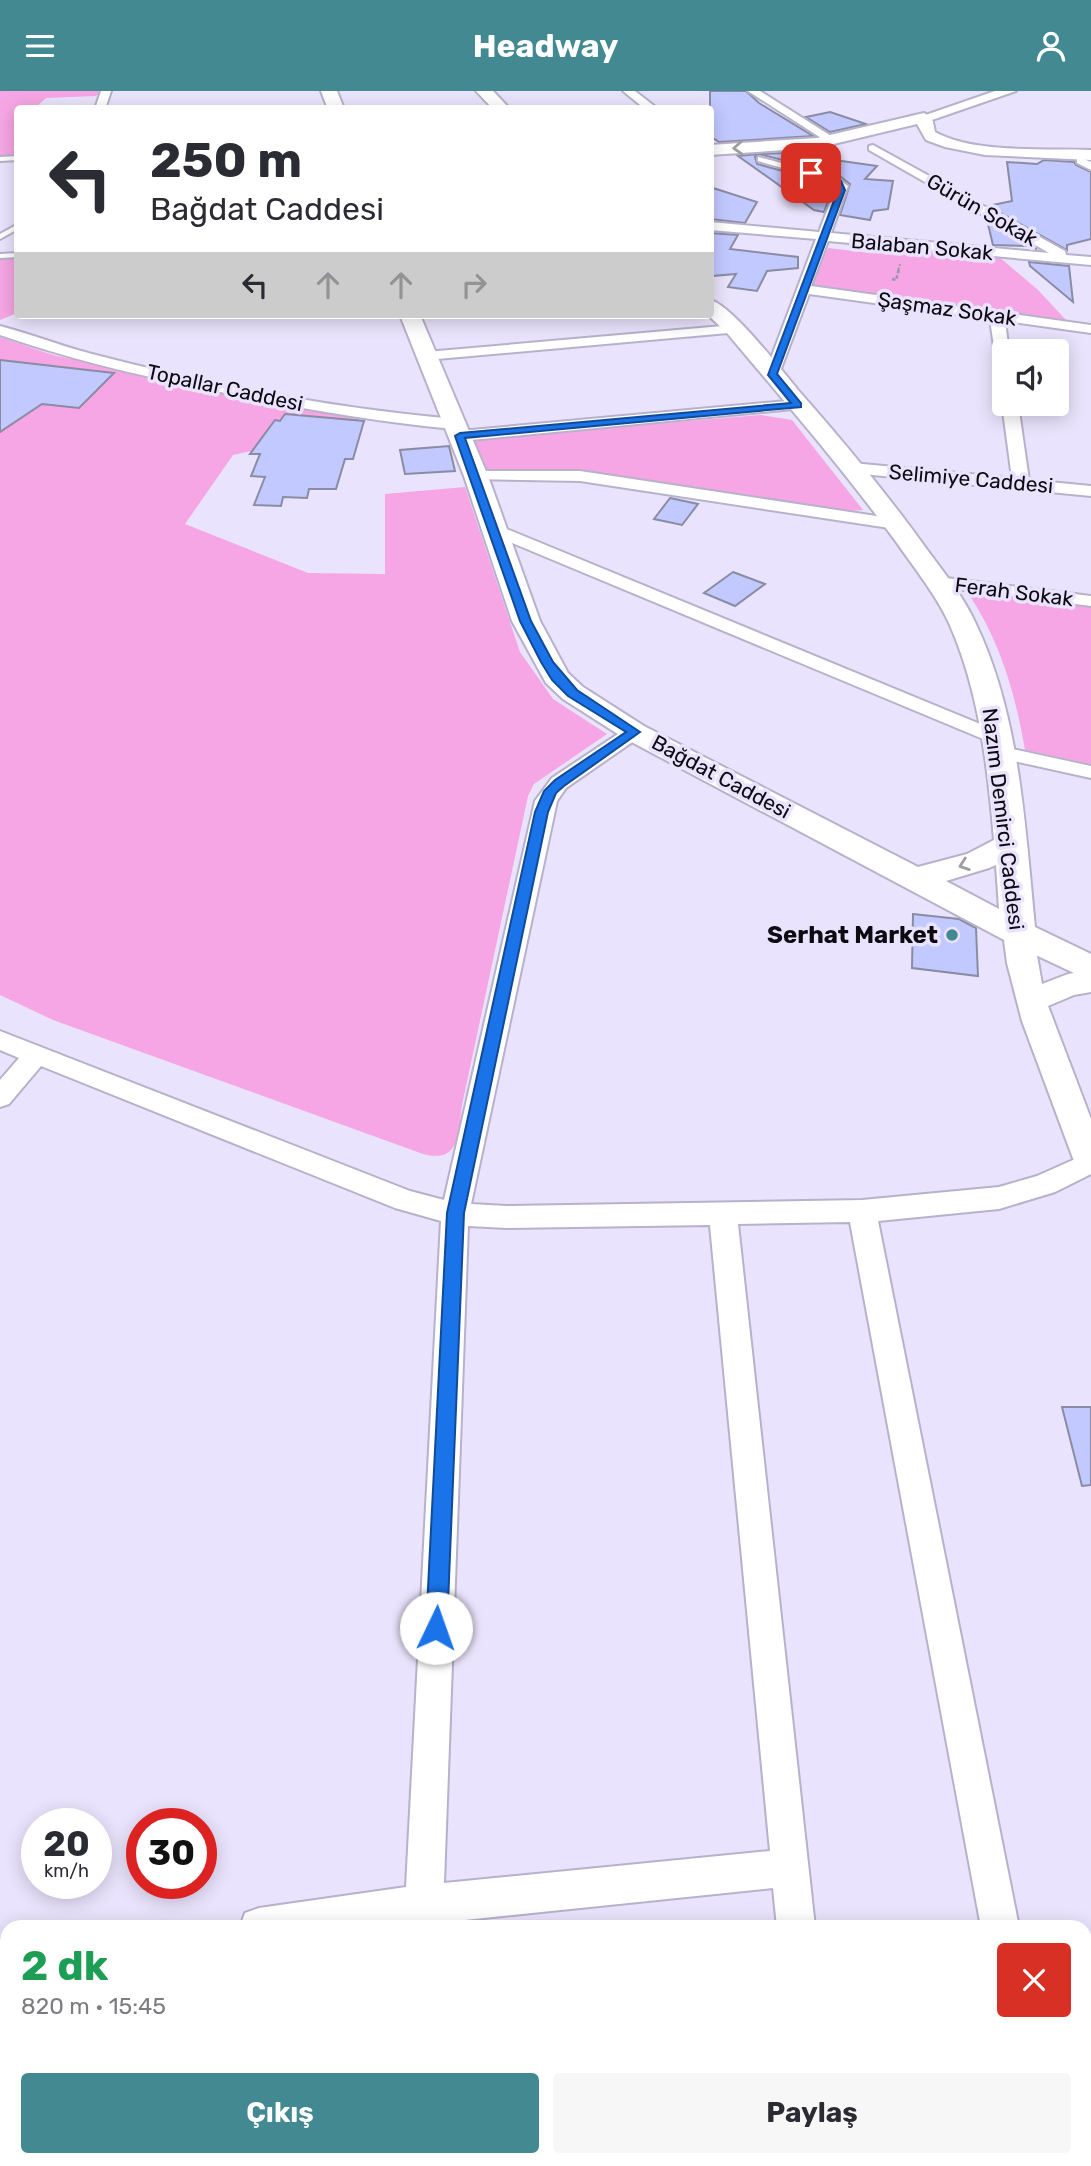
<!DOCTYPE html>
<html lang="tr">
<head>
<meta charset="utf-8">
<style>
	body { margin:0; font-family:Rubik,sans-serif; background:#f7f7f7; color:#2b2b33; height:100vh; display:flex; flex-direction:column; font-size:26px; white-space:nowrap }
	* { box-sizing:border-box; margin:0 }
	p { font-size:23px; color:#7c7c81 }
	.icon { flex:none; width:38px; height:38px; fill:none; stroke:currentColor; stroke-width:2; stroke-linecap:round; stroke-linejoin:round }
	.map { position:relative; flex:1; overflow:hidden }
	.details { position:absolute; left:0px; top:1829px; width:1092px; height:247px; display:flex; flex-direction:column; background:#fff; border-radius:21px 21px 0 0; box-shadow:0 4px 18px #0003 }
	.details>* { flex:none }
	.top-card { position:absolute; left:14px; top:14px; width:700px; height:214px; border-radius:7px; box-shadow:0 4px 18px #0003; background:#fff; color:#2b2b33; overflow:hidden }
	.fabs { position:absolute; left:992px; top:248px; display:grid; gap:14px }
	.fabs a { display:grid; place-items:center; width:77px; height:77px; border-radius:7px; background:#fff; box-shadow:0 4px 18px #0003; font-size:35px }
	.speed { position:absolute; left:21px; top:1717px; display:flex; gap:14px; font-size:35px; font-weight:700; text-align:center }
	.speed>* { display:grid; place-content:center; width:91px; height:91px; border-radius:50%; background:#fff; box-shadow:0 4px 18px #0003; line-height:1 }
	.speed small { font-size:18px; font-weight:400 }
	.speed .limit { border:10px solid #d22; background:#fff; color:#111 }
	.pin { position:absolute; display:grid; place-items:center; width:60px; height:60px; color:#fff; margin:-30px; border-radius:14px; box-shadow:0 4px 10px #0006 }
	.me { position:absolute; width:77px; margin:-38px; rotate:3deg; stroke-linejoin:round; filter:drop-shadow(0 0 5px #0008) }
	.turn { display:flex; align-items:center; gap:24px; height:147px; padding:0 21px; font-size:32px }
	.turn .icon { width:91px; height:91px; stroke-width:2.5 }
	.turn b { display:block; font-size:49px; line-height:60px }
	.lanes { display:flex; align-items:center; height:66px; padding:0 21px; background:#0003; justify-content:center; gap:35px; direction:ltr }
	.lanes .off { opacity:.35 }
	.round { display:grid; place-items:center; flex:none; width:74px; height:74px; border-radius:7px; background:#f7f7f7 }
	.summary { display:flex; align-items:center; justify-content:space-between; height:119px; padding:0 21px }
	h1 { font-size:42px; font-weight:700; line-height:52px; color:#1e9e55 }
	.button { display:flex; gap:14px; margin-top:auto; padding:14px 21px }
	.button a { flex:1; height:80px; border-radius:7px; background:#428992; color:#fff; font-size:28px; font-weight:700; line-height:80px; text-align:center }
	.button a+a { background:#f7f7f7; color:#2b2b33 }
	header { display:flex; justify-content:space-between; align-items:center; height:91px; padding:0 21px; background:#428992; color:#fff; font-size:32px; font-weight:700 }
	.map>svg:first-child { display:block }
	.green { fill:#f6a6e4 }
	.building { fill:#c2c9ff; stroke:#898ca3; stroke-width:2 }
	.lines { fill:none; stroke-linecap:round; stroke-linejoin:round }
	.service-casing { stroke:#b8b1ca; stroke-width:4 }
	.minor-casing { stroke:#b8b1ca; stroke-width:4 }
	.tertiary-casing { stroke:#b8b1ca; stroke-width:4 }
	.secondary-casing { stroke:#b8b1ca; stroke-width:4 }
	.path-far1 { stroke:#9a94a8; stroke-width:2; stroke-dasharray:3.5 2; stroke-linecap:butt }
	.path { stroke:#9a94a8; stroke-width:2.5; stroke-dasharray:3.5 2; stroke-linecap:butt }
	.service { fill:#fff; fill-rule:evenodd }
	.minor { fill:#fff; fill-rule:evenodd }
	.tertiary { fill:#fff; fill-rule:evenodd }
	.secondary { fill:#fff; fill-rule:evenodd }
	.oneway { stroke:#9e9da0 }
	.route { fill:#1a73e8; stroke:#114b97; stroke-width:2 }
	.poi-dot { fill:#428992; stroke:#eae3fd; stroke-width:2.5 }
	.labels { text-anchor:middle; stroke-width:7; stroke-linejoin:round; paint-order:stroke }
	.far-street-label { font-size:21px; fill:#0d0a12; stroke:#eae3fd }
	.poi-label { font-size:24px; font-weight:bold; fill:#0d0a12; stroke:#eae3fd; text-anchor:end }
</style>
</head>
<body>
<header><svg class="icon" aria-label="menu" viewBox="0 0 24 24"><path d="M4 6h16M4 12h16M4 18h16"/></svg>Headway<svg class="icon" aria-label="person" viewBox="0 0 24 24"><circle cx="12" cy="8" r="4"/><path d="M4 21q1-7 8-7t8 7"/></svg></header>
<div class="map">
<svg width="1091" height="2075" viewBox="0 0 1091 2075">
	<rect width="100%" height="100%" fill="#eae3fd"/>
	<path class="green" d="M0,0H101L96,5L46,7L35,17L18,18L17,65L0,66Z
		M872,153L998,165L1038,199L1067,230L808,196L828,157L871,162Z
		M18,166L17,222L0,229V167Z
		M0,246L53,264L366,330L352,347L269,356L233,364L185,433L308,482L385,483V403L465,396L520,561L553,608L607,643L534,693L528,705L462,1014C458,1041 461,1073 423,1063L53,929L0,904Z
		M761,324L792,329L863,419L846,420L585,382L486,378L472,348Z
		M966,499L1091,515V673L1025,659C1015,601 1000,549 966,499Z"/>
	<path class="building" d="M710,0H746L759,12L813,45L719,51L710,45Z
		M830,21L866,33L830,41L806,26Z
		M785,62L877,75L865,88L893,90L888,118L873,120L870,129L840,124L850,93L837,83L759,63Z
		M759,63L755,66L757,73L827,92L833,97L824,121L814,119L738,65Z
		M1044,69L1074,71L1076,74L1091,81V148L1067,154V159L988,115L1012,110L1007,71L1037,73Z
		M710,96L757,111L745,132L710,128Z
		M987,129L1037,158L1029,155L993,154Z
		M710,142L738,144L730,158L798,166V177L767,180L757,200L728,196L736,183L713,185L710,190Z
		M1029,171L1069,175L1073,211L1030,175Z
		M0,269L114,282L79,317L42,313L0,341Z
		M285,323L364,330L353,368H345L336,398H309L307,407L283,406L281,415L254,414L265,386L251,385L260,363H250L275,329L280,330Z
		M449,355L455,380L405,383L400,359Z
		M670,407L698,413L682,434L654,428Z
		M733,481L765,493L735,515L704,502Z
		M913,823L959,828L976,837L978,885L912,877Z
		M1062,1316H1091V1394L1082,1395Z"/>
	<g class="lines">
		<g class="service-casing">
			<path id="service" d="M18,65V69L0,70V66Z
				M18,133V138L0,148V143Z
				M18,162V166L0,167V163Z"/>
		</g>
		<g class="minor-casing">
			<path id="minor" d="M101,0H111L105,18H95Z
				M623,0H635L658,18H645Z
				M748,0H760L839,50L829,52Z
				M873,54L1065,160L1066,164L1091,166V174L828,150L811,195L1091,234V242L1005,230L1009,261H1004V281L997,277L990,228L809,203L779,283L777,286H767L765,283L816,148L710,139V131L819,141L836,96L828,90L758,70V66L836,86L848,95L831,142L1049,162L869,59V55Z
				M1081,67L1091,71V79L1077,72V68Z
				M734,234L741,238L739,241L426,269L419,265L426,261Z
				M0,235C31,243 61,255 92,263C210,294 332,317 454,328L462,333L454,338C369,330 285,315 201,297C133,283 66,267 0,244Z
				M798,309L803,311L806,314L803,317L460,350L452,345L460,340Z
				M1004,310V313H1018L1029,389L1091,395V405L852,382L844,377L852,372L1012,387L1002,313Z
				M476,380H580L896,428L905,433L896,438L580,390L470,388L468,385Z
				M492,432L1002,642L1005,646L1002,650H988L486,441L483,437Z
				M938,486L1091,505V515L932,495L929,491Z
				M634,635L641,637L644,641L641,645L566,697L557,710L471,1113L507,1115L862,1109L999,1096L1037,1085L1091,1061V1083L1055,1101L999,1118L878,1130L1019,1836H981L850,1131L738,1133L815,1836H777L773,1797L398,1836H240L245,1822L259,1817L406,1796L441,1130L395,1117L41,975L9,1013L0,1016V989L19,967L0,959V940L410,1100L444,1109L535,710L552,687L627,637ZM710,1134L770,1760L444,1792L468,1135L507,1137Z
				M998,655L1091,675V687L991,665L988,661L991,657Z
				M7,1847V1885L0,1886V1848Z
				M244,2068H286V2075H244Z
				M807,2068H849L850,2075H808Z
				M1024,2068H1066L1068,2075H1026Z"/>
		</g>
		<g class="tertiary-casing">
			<path id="tertiary" d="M995,0H1016L929,30L924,31L917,27Z
				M1018,832L1028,835L1033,842L1042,893L1068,883L1091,879V901L1074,904L1048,915L1091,1028V1083L1079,1079L1074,1070L1022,930L1007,872L1003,842L1008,835Z"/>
		</g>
		<g class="secondary-casing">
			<path id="secondary" d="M321,0H337L344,18H328Z
				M476,0H493L510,18H493Z
				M924,22L932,27L935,41C975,63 1046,57 1091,59V69L985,64L945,56L926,49L917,33L817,57L710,64V54L817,47Z
				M710,209C732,214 782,280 798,299C844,351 888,404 928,460C945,483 963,505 975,531C1020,624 1025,735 1035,836L1091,863V890L1006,850L624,647L563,608L546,592L512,530L464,385L400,224H420L488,385L540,530L568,582L583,596L644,635L918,776L967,763L994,749C988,677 979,599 949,532C936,504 915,478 897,452C844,379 785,311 727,242L708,224H710ZM996,774L999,818L946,790L989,777Z"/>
		</g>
		<path class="path-far1" d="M898,180L900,173"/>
		<path class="path" d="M892,188L896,189L899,178"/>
		<use href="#service" class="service"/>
		<use href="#minor" class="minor"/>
		<use href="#tertiary" class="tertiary"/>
		<use href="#secondary" class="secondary"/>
	</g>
	<defs><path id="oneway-chevron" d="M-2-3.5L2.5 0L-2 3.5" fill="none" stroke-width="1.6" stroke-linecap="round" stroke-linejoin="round" transform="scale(1.75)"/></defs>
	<g class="oneway">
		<use href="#oneway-chevron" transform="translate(738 57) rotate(177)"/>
		<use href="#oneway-chevron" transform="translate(964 774) rotate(161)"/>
	</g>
	<path class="route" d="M811,80L841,90L845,99L777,283L801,312V316L465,347L531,530L553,571L577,599L640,641L564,695L556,702L548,721L464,1122L447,1537L444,1544L436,1547L429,1544L426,1537L447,1122L535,721L544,700L555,689L626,641L568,605L552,589L541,571L520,530L455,345L460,342L791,312L768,284L838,99L836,93L809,83Z"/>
	<circle class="poi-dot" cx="952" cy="844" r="7"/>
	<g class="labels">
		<g class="far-street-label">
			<text transform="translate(982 119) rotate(30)" y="7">Gürün Sokak</text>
			<text transform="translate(922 156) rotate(5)" y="7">Balaban Sokak</text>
			<text transform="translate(947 218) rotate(8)" y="7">Şaşmaz Sokak</text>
			<text transform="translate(225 297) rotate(12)" y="7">Topallar Caddesi</text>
			<text transform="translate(971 388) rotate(5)" y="7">Selimiye Caddesi</text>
			<text transform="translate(1014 501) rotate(7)" y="7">Ferah Sokak</text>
			<text transform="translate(721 686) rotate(28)" y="7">Bağdat Caddesi</text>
			<text transform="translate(1003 728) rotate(83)" y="7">Nazım Demirci Caddesi</text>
		</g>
		<g class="poi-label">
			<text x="938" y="852">Serhat Market</text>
		</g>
	</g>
</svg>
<div class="fabs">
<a><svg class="icon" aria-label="sound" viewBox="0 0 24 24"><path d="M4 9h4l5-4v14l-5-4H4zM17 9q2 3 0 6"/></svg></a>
</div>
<div class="speed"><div>20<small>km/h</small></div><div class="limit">30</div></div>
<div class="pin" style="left:811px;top:82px;background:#d93025"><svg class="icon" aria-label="arrive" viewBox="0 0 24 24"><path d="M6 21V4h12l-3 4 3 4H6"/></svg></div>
<svg class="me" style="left:436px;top:1537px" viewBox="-20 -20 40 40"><circle r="19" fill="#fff"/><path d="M0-13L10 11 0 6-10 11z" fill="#1a73e8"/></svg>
<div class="top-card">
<div class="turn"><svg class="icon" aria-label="left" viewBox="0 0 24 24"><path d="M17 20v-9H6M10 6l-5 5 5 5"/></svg><div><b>250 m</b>Bağdat Caddesi</div></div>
<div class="lanes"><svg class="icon" aria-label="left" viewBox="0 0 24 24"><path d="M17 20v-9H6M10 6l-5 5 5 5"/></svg><svg class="icon off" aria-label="ahead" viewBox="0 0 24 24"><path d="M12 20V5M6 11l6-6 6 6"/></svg><svg class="icon off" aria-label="ahead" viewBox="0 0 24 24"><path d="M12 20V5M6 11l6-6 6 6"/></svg><svg class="icon off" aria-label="right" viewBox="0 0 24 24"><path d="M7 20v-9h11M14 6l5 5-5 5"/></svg></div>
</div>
<section class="details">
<div class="summary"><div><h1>2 dk</h1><p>820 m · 15:45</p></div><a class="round" style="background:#d93025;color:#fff"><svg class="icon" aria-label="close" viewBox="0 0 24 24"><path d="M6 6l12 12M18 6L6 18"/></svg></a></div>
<div class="button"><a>Çıkış</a><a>Paylaş</a></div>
</section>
</div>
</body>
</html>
